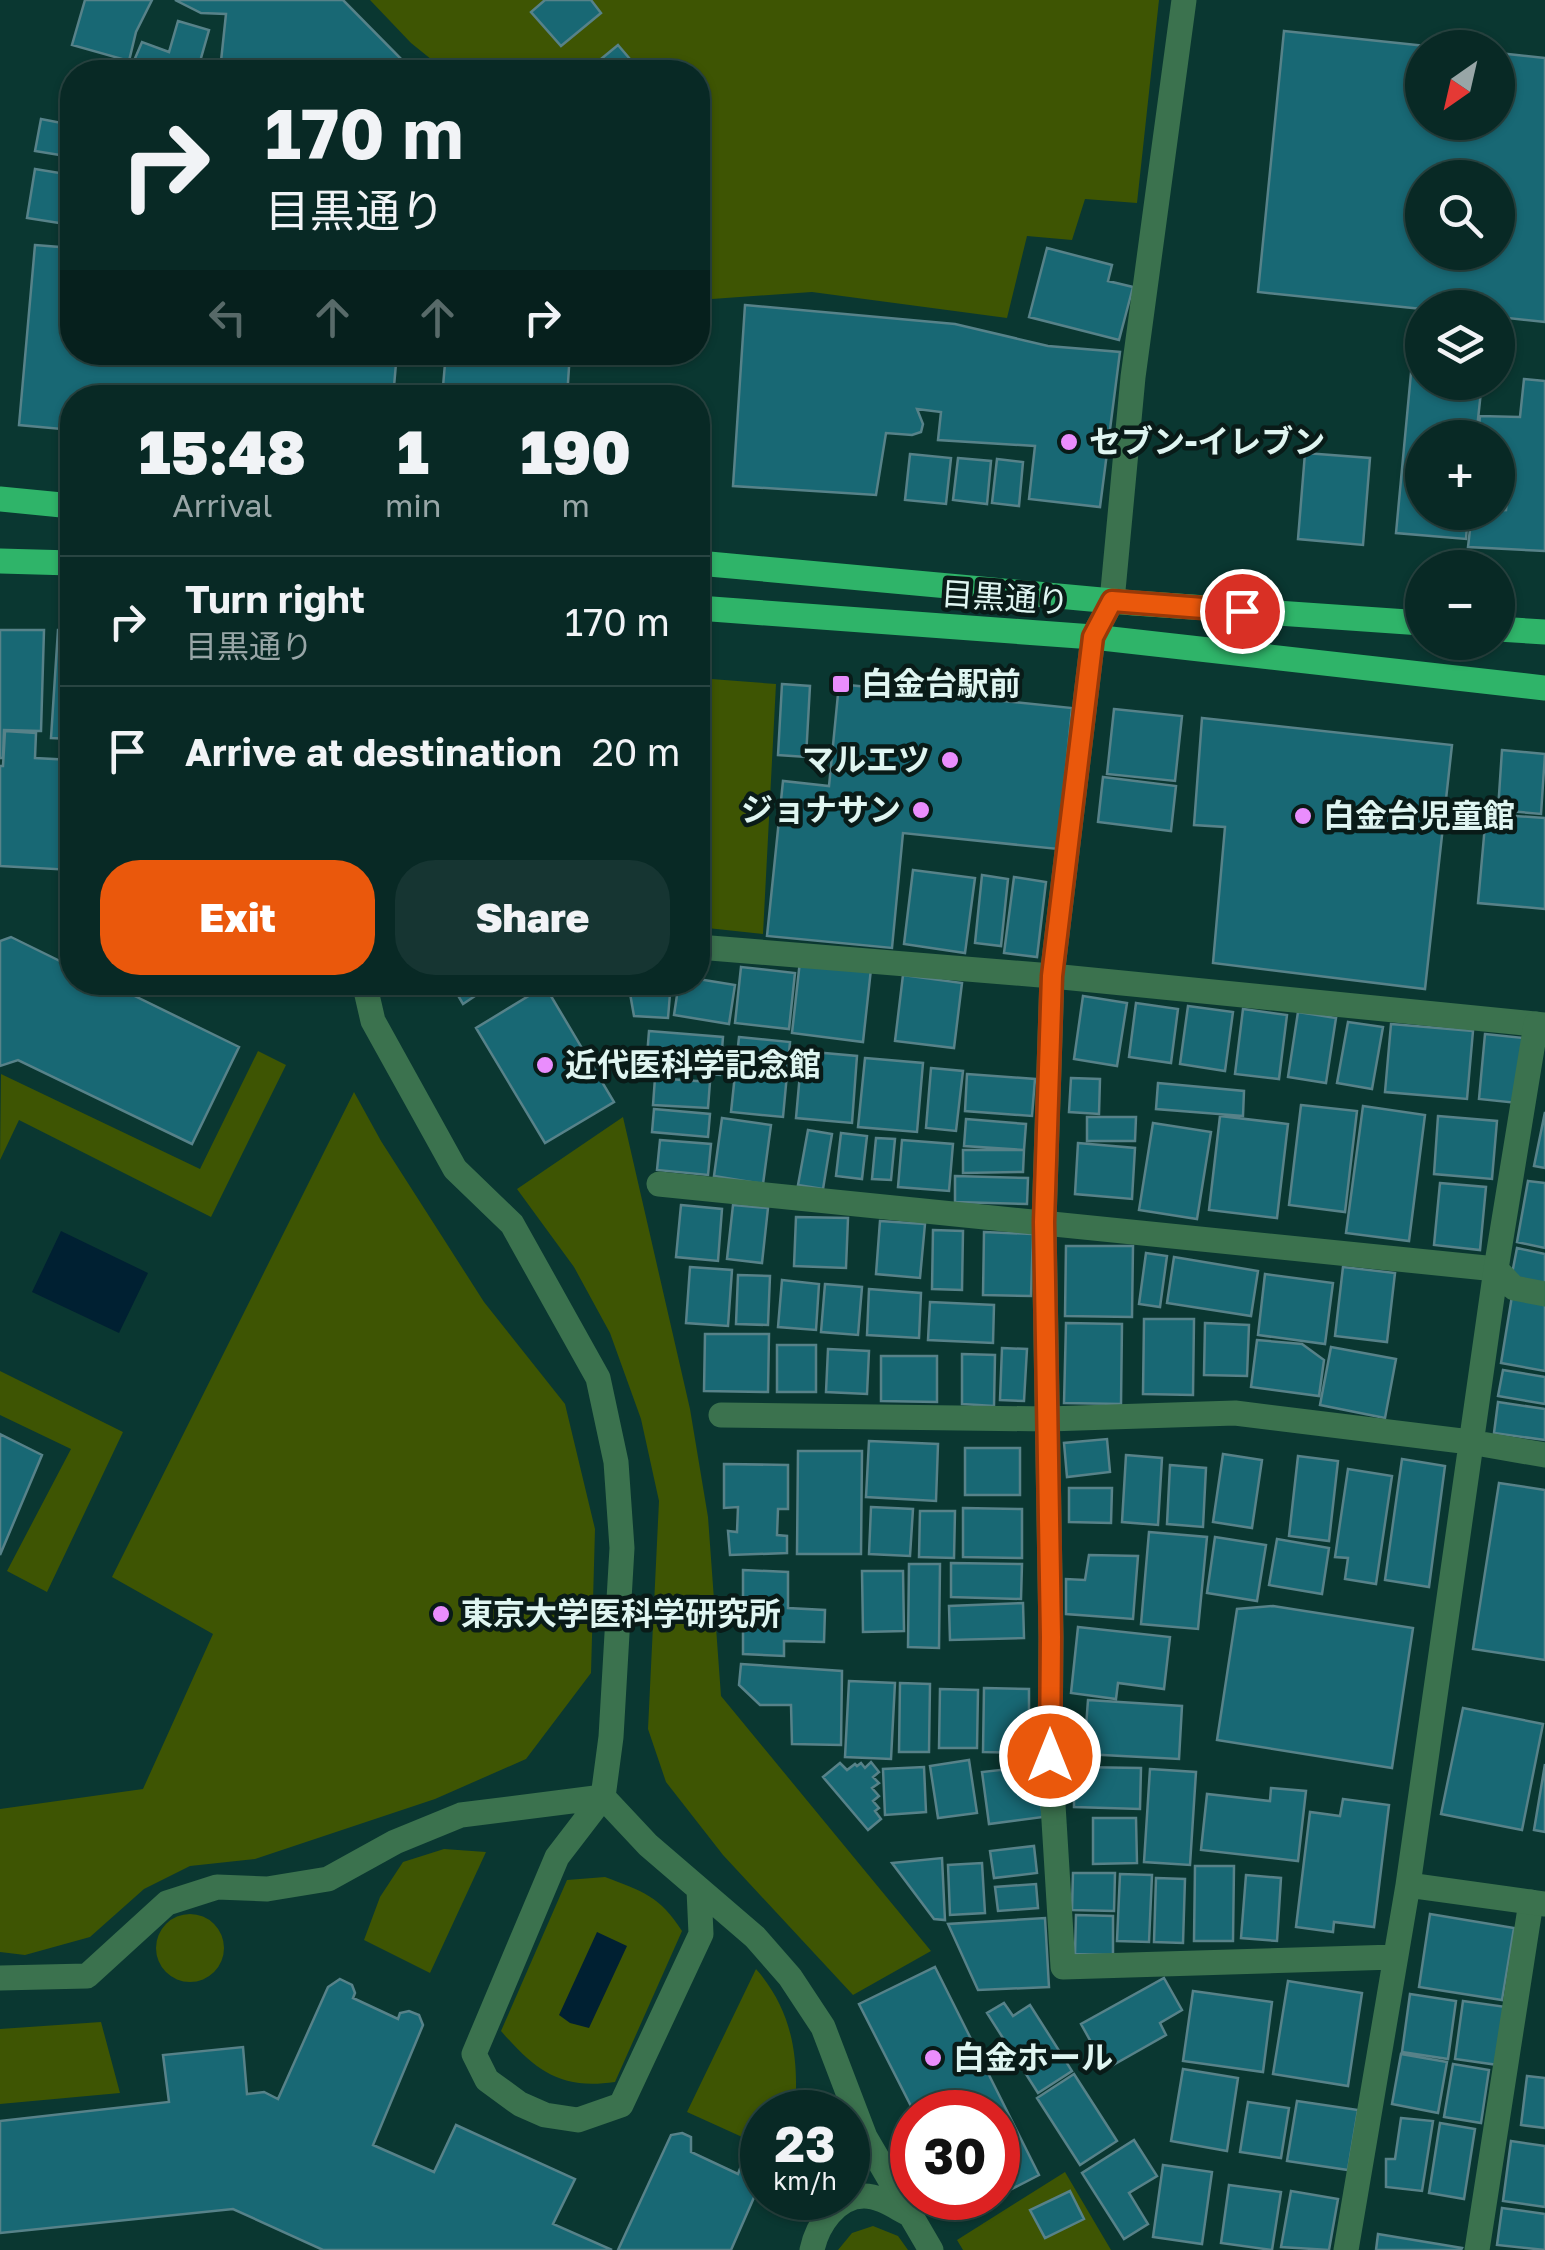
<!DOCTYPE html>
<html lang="en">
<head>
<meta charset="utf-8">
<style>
	body { margin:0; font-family:"Golos Text","Noto Sans JP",sans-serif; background:#163532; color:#f1f3f6; height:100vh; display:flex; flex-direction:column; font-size:38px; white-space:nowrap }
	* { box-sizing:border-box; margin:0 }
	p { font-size:32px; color:#98a6a7 }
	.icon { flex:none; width:55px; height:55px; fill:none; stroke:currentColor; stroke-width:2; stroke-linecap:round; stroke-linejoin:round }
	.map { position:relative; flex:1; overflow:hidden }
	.sheet { position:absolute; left:60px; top:385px; width:650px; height:610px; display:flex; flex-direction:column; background:#082925; border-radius:40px; box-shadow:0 2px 8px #0004,0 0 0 2px #294542 }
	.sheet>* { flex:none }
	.guide { position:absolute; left:60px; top:60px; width:650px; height:305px; border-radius:40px; box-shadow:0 2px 8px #0004,0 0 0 2px #294542; background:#082925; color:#f1f3f6; overflow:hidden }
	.needle { width:65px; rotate:214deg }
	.controls { position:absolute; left:1405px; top:30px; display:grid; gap:20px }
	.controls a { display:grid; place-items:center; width:110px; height:110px; border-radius:50%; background:#082925; box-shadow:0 2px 8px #0004,0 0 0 2px #294542; font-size:50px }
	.speed { position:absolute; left:740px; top:2090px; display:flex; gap:20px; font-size:50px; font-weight:700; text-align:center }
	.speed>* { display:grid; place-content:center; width:130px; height:130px; border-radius:50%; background:#082925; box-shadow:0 2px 8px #0004,0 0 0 2px #294542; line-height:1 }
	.speed small { font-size:25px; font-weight:400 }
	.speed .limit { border:15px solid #d22; background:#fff; color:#111 }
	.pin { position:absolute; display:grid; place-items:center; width:85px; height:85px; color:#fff; margin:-42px; border:5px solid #fff; border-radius:50%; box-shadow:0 2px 10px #0007 }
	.me { position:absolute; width:110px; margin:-55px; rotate:0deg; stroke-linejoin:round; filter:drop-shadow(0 0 8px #0008) }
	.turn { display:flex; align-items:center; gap:35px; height:210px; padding:0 40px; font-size:45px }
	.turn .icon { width:130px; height:130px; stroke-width:2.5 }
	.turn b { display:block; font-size:70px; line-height:85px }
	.lanes { display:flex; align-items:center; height:95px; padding:0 40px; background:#0003; justify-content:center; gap:50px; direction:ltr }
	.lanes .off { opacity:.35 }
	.eta { display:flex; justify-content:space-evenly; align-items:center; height:170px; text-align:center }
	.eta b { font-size:60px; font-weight:800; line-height:70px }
	.action { display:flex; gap:20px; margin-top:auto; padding:20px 40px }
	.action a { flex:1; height:115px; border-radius:40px; background:#ea580c; color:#fff; font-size:40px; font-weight:800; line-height:115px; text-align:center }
	.action a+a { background:#163532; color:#f1f3f6 }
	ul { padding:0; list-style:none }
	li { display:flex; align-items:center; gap:30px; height:130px; padding:0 40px; border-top:2px solid #294542 }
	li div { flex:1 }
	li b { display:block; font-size:38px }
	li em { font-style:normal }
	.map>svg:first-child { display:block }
	.green { fill:#3e5503 }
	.water { fill:#002032 }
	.building { fill:#186874; stroke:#578289; stroke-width:2.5; fill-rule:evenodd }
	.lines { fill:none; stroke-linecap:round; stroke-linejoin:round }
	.lane { stroke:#3b724e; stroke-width:25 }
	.street { stroke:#3b724e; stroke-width:25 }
	.primary { stroke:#2fb469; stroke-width:25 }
	.route-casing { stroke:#983908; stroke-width:25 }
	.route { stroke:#ea580c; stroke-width:18 }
	.poi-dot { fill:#ea8dfd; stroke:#091b18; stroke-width:4 }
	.labels { text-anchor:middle; stroke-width:9; stroke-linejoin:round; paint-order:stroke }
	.poi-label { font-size:32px; font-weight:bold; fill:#dff5f1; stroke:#091b18; text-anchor:start }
	.street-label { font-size:32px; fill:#dff5f1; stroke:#091b18 }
</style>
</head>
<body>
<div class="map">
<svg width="1545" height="2250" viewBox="0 0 1545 2250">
	<rect width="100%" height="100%" fill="#0a3731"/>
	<path class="green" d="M370,0H1159L1137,203L1085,199L1072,240L1027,236L1007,318L812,292L698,300V72H447L411,43Z
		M698,678L776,684L763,934L698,927Z
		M258,1051L286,1065L211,1217L19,1120L0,1160L1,1074L200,1169Z
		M354,1092L381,1141L484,1302L565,1404L595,1529L591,1673L526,1759L435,1799L255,1859L190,1866L144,1889L90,1937L25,1955L0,1952V1809L143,1789L213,1634L112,1577Z
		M623,1117L690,1409L708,1517L721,1696L931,1951L853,1995L723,1855L666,1782L648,1729L659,1501L641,1419L610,1333L574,1267L517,1189Z
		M0,1371L123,1432L47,1592L7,1571L71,1449L0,1415Z
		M444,1849L486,1852L430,1973L364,1940L380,1897L403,1862Z
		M605,1877C642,1891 660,1896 682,1931L615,2082C560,2090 536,2071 501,2031L567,1880Z
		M156 1948a34 34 0 1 1 68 0a34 34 0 1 1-68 0Z
		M756,1969C793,2011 799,2058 795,2112H762V2146L687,2112Z
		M101,2022L120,2093L0,2104V2029Z
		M1065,2172L1111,2250H963L957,2240Z
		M873,2226L898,2236L908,2250H838L852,2233Z"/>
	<path class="water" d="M61,1231L148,1273L119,1333L32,1292Z
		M597,1932L627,1946L589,2028L570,2023L559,2015Z"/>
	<path class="building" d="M85,0H152L136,32L129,61L72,45Z
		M343,0L414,72H306L307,67L221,61L226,14L201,13L175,0Z
		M545,0H591L601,13L561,46L531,12Z
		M178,21L209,30L197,72H97L99,64L130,70L142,42L169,52Z
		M1284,31L1445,48H1422V122H1498V53L1545,58V322L1498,317V308L1422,309L1258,292ZM1422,178H1498V252H1422Z
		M618,45L641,72H602L595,64Z
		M41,119L72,125V157L35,151Z
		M35,169L72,175V225L27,218Z
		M35,245L72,248V352H397L393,398H72V430L19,425Z
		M1047,248L1112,265L1108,281L1133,287L1119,340L1029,317Z
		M745,305L955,324L1048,346L1120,352L1100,507L1029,499L1035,446L938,440L941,412L917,409L923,424L921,432L912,435L886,433L876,495L733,486Z
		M446,352H570L567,398H442Z
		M1411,373L1422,374V382H1482L1476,438H1422V512H1468L1466,539L1396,533Z
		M1524,379L1545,381V551L1468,547L1472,512L1506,510L1509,483L1504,482L1505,471L1498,470V438H1478L1480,416L1520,417Z
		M1305,453L1370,458L1363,545L1298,539Z
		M910,454L951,458L946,504L905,500Z
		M958,458L991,461L987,504L953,500Z
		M997,459L1023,462L1019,506L992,503Z
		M0,630H44L41,731L4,730L3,758H0Z
		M58,630L72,631V739L51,738Z
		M782,684L810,686L806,757L778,755Z
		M839,684L1072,708L1058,849L903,833L892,948L767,936L783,781L829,786Z
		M1114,709L1182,716L1175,781L1107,774Z
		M1202,718L1452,745L1425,989L1213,963L1225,827L1194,825Z
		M5,731L36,733L35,758L72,760V870L0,866V766H3Z
		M1502,750L1545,754L1541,814L1498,810Z
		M1103,777L1176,786L1171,831L1098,822Z
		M1486,814L1545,818V909L1478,903Z
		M913,870L975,878L965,953L904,944Z
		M982,875L1008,879L1001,946L975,943Z
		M1014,877L1046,882L1037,957L1004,953Z
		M11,937L72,967V982H106L239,1047L192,1144L18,1060L0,1066V941Z
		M800,961L871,969L863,1042L792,1033Z
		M741,967L795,973L789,1029L735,1023Z
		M903,975L962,983L954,1048L895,1041Z
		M698,979L735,985L729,1024L674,1015L679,982H698Z
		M450,982H496L463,1004Z
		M628,982H671L668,1018L634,1016Z
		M545,986L614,1102L545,1143L476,1028Z
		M1083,996L1127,1003L1117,1066L1074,1059Z
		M1136,1003L1178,1009L1171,1063L1129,1057Z
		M1188,1006L1233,1012L1225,1071L1180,1064Z
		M1243,1009L1287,1015L1279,1079L1235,1074Z
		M1298,1012L1336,1018L1326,1083L1288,1077Z
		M1348,1022L1383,1027L1372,1089L1337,1083Z
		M1391,1024L1473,1031L1467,1099L1385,1092Z
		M649,1031L723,1037L720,1075L646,1069Z
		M1485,1034L1524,1038L1517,1103L1479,1099Z
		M739,1037L790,1042L783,1117L731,1112Z
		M802,1051L857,1056L852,1123L796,1118Z
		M865,1058L923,1063L917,1132L858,1127Z
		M931,1068L963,1071L956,1131L926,1128Z
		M967,1074L1035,1079L1032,1116L965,1111Z
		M655,1078L710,1082L708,1108L653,1105Z
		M1071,1078L1100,1079L1099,1114L1069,1112Z
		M1158,1083L1244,1091L1243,1116L1156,1109Z
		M1301,1105L1357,1111L1345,1212L1289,1205Z
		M1363,1106L1425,1115L1409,1241L1346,1233Z
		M654,1109L710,1114L708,1137L652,1132Z
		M1545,1112V1168L1534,1166Z
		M1220,1116L1288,1124L1277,1218L1209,1210Z
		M1438,1116L1497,1121L1492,1179L1434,1174Z
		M1087,1117H1136L1135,1141H1087Z
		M722,1118L771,1125L763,1184L714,1176Z
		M966,1119L1026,1124L1024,1150L964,1146Z
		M1153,1123L1211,1132L1197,1219L1139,1210Z
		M808,1130L832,1134L823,1189L798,1185Z
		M841,1133L867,1136L862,1179L836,1176Z
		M876,1138L895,1139L891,1180L872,1179Z
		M660,1140L711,1144L708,1175L657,1170Z
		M902,1140L953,1144L949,1191L898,1187Z
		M1078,1143L1135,1148L1132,1199L1075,1194Z
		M963,1150H1024L1023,1172L963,1173Z
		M955,1176L1028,1178L1027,1204L955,1202Z
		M1528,1181L1545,1183V1248L1517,1242Z
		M1440,1183L1486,1187L1480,1250L1434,1245Z
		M681,1205L722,1209L718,1261L676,1257Z
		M733,1205L768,1208L762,1263L727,1259Z
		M796,1217L848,1218L846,1268L794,1266Z
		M880,1221L925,1224L920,1278L876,1274Z
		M933,1230L963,1231L962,1290L932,1289Z
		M984,1232L1033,1234L1031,1296L983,1295Z
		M1066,1246H1133L1132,1317L1065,1316Z
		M1517,1248L1545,1254V1286L1511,1279Z
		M1146,1253L1167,1256L1160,1307L1139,1304Z
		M1174,1257L1258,1271L1251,1316L1167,1303Z
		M690,1267L732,1270L728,1326L686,1323Z
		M1343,1267L1395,1273L1387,1342L1335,1336Z
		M1265,1274L1333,1283L1325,1344L1258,1335Z
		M738,1275L770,1276L768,1325L736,1324Z
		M782,1280L819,1284L816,1330L778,1327Z
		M825,1284L862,1287L858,1335L821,1332Z
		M869,1289L921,1293L919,1338L867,1335Z
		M1512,1296L1545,1302V1371L1501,1363Z
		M930,1302L994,1305L993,1343L928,1340Z
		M1144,1319H1194L1193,1395L1143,1394Z
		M1066,1323L1122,1324L1121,1404L1064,1403Z
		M1205,1323L1249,1325L1247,1376L1204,1375Z
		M705,1334H769L768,1392L704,1391Z
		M1257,1340L1302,1344L1324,1360L1319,1396L1251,1387Z
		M777,1345H816V1392H777Z
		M1331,1347L1396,1359L1385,1418L1320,1405Z
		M1002,1348L1027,1349L1024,1401L1000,1400Z
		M828,1349L869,1351L867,1394L826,1392Z
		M962,1354L995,1355L994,1406L962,1404Z
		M881,1356H937V1402L881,1401Z
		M1503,1370L1545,1377V1404L1498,1396Z
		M1498,1402L1545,1409V1440L1494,1433Z
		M0,1434L42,1455L0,1555Z
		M1107,1439L1110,1472L1067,1477L1064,1443Z
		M869,1441L938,1444L936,1501L866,1497Z
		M965,1448H1020V1495H965Z
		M798,1451H862L861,1554H797Z
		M1223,1454L1262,1460L1252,1528L1213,1522Z
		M1126,1455L1162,1458L1158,1525L1122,1522Z
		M1298,1456L1338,1461L1329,1541L1289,1536Z
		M1402,1459L1445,1466L1429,1587L1385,1580Z
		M724,1464L788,1465V1509H778L777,1535L787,1536V1553L730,1555L728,1531L737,1532L738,1507L724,1508Z
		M1170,1465L1206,1468L1203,1527L1167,1524Z
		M1348,1469L1392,1476L1376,1584L1345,1579L1348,1558L1335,1557Z
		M1499,1483L1545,1490V1660L1473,1649Z
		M1069,1488H1112L1111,1523L1069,1522Z
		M871,1507L913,1509L910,1556L869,1554Z
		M963,1508L1022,1509V1558L963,1557Z
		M920,1511H955L954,1558L919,1557Z
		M1149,1532L1207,1537L1198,1629L1141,1624Z
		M1215,1537L1266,1545L1257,1601L1207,1593Z
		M1277,1539L1329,1548L1322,1594L1269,1585Z
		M1089,1555L1138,1556L1133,1619L1066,1614V1579L1085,1580Z
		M951,1563L1022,1564L1021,1599L951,1597Z
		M909,1564H940L939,1648L908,1647Z
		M743,1570L788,1572V1608L825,1610L824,1642L784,1641V1656L743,1654Z
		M862,1571H903L904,1631L863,1632Z
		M1023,1603L1024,1638L950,1640L949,1606Z
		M1273,1606L1413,1628L1392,1768L1217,1740L1237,1609Z
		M1078,1627L1170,1637L1164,1689L1118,1683L1116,1699L1071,1693Z
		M741,1664L842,1671L841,1745L792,1744L791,1705H760L739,1685Z
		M849,1681L895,1683L891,1759L845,1757Z
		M900,1683L930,1684L929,1752H899Z
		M984,1688L1029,1689V1753L983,1752Z
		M940,1689L978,1690L977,1748H939Z
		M1088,1700L1182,1706L1179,1759L1084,1754Z
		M1463,1708L1543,1724L1522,1830L1441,1814Z
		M969,1760L977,1813L938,1818L930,1766Z
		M871,1762L879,1772L873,1777L879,1783L872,1788L879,1796L873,1801L879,1808L875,1811L881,1819L868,1830L823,1777L840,1763L847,1770L855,1764L857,1766L861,1763L865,1768Z
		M1545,1764V1832L1534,1830Z
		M1036,1766L1043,1817L989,1824L982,1772Z
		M924,1767L926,1812L885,1815L883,1769Z
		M1074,1767L1141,1768L1140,1809L1074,1807Z
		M1150,1769L1196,1772L1190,1865L1144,1862Z
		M1271,1788L1306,1791L1298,1861L1201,1850L1207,1794L1270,1801Z
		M1343,1799L1389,1805L1374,1927L1334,1922L1333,1932L1296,1927L1310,1812L1340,1816Z
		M1093,1818H1136L1137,1863L1093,1864Z
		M1034,1846L1037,1873L994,1878L990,1851Z
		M942,1858L945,1920L934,1919L892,1863Z
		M982,1863L985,1913L950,1915L948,1865Z
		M1195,1866H1234L1233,1941H1194Z
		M1073,1873H1115L1114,1911L1072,1910Z
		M1120,1874L1152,1875L1149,1942L1117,1941Z
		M1246,1875L1281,1878L1277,1941L1241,1938Z
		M1156,1878L1185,1879L1183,1943L1154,1942Z
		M1036,1884L1038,1908L998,1911L995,1887Z
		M1430,1914L1514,1928L1502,2000L1419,1987Z
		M1076,1915L1113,1916V1955L1075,1954Z
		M1045,1918L1049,1987L978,1990L948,1924Z
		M935,1967L1039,2175L998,2196V2112H914L859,2004Z
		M1164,1978L1182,2010L1160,2023L1166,2035L1106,2069L1081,2024Z
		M340,1979L352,1985L355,1993L353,1998L398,2019L400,2013L409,2011L419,2015L423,2025L373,2145L434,2172L456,2125L575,2179L553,2224L612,2250H323L233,2209L0,2233V2121L169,2102L163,2055L243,2047L247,2094L264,2092L278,2099L328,1987Z
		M1288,1981L1362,1993L1348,2086L1273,2074Z
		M1193,1991L1272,2002L1263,2072L1183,2061Z
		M1410,1994L1456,2001L1448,2059L1402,2052Z
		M1463,2001L1506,2007L1498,2065L1455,2059Z
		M1004,2003L1013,2016L1030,2005L1072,2071L1038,2093L987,2013Z
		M1401,2054L1447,2062L1438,2113L1392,2104Z
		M1453,2064L1489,2070L1481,2123L1444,2117Z
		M1183,2069L1238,2078L1227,2151L1171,2141Z
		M1074,2074L1117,2141L1080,2165L1037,2098Z
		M1527,2076L1545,2078V2128L1521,2125Z
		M1297,2101L1358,2110L1348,2170L1287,2161Z
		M1248,2102L1289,2108L1281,2158L1240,2152Z
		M1401,2118L1433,2121L1422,2191L1386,2187V2159H1395Z
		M1440,2123L1475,2129L1464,2199L1429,2193Z
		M682,2133L691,2137V2152L738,2174L741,2166L750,2163L760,2167L762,2179L731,2250H618L671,2135Z
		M1134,2140L1157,2176L1129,2193L1148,2224L1124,2239L1082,2173Z
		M1511,2141L1545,2146V2207L1503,2201Z
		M1163,2165L1212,2172L1202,2244L1153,2237Z
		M1229,2185L1281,2192L1272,2250L1221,2243Z
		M1070,2191L1084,2219L1045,2238L1030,2210Z
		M1291,2191L1338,2199L1329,2250L1281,2247Z
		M956,2198H994L964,2213Z
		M1502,2208L1545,2214V2250L1497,2245Z
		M1378,2234L1462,2248L1461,2250H1376Z"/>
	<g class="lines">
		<path class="lane" d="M698,947L1052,976L1545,1025
			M364,982L373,1021L455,1169L512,1224L598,1378L616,1462L622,1548L611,1737L603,1797L648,1845L755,1937L790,1977L823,2027L865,2137L931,2250
			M659,1184L1496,1269
			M603,1797L557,1857L474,2054L487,2080L520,2104L545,2115L578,2120L621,2105L701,1934L699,1890
			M0,1978L87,1976L167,1903L217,1887L267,1889L328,1879L395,1842L461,1815L603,1797
			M812,2250C817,2226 836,2196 864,2196C880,2196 895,2207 909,2214
			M1477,2250L1531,1902"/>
		<path class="street" d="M1184,0L1133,377L1112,601L1093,637L1052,976L1044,1222L1051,1637L1050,1756L1063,1967L1395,1957
			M1496,1269L1514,1288L1545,1294
			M721,1415L1048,1419L1235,1413L1470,1442L1545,1455
			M1408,1885L1545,1904
			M1346,2250L1408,1885L1496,1269L1536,1024"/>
		<path class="primary" d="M0,499L72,506
			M0,561L72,563
			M698,563L1134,603L1422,623
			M698,608L1093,637L1545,688
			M1498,629L1545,632"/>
	</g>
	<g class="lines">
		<g class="route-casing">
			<path id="route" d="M1050,1756L1051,1637L1044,1222L1052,976L1093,637L1112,601L1242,611"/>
		</g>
		<use href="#route" class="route"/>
	</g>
	<g class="poi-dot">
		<circle cx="1069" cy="442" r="10"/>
		<rect x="831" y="674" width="20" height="20" rx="5"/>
		<circle cx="950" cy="760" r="10"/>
		<circle cx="921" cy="810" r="10"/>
		<circle cx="1303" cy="816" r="10"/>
		<circle cx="545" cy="1065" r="10"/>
		<circle cx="441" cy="1614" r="10"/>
		<circle cx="933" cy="2058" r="10"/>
	</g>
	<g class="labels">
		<g class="poi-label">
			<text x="1089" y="453">セブン-イレブン</text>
			<text x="861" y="695">白金台駅前</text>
			<text x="930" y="771" text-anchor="end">マルエツ</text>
			<text x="901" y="821" text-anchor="end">ジョナサン</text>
			<text x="1323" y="827">白金台児童館</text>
			<text x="565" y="1076">近代医科学記念館</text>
			<text x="461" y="1625">東京大学医科学研究所</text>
			<text x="953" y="2069">白金ホール</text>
		</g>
		<g class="street-label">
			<text transform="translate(1005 598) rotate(4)" y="11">目黒通り</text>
		</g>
	</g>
</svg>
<div class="controls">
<a><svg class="needle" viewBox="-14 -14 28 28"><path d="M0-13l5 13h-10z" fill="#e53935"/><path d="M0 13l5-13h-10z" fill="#98a6a7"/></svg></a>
<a><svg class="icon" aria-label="search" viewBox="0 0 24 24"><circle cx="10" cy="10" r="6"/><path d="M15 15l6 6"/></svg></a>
<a><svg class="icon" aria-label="layers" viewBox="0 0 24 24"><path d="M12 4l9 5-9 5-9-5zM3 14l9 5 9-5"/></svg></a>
<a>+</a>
<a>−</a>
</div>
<div class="speed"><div>23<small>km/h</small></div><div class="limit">30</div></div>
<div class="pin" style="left:1242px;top:611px;background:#d93025"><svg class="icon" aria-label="arrive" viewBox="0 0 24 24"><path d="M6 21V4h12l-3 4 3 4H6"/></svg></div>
<svg class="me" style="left:1050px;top:1756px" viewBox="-20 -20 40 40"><circle r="17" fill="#ea580c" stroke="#fff" stroke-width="3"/><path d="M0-11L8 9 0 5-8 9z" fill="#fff"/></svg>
<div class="guide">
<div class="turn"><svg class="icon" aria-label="right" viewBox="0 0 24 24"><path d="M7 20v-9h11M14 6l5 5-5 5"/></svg><div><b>170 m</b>目黒通り</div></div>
<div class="lanes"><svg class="icon off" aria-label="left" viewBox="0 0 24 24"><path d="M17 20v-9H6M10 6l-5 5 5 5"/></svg><svg class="icon off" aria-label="ahead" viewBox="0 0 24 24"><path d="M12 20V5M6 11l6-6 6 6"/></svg><svg class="icon off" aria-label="ahead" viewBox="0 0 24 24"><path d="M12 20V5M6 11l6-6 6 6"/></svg><svg class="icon" aria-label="right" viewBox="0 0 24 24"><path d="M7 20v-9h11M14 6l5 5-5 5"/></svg></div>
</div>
<section class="sheet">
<div class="eta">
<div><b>15:48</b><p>Arrival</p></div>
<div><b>1</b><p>min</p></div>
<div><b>190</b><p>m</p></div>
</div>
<ul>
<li><svg class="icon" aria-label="right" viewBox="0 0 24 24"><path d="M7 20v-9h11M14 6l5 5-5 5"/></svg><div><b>Turn right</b><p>目黒通り</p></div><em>170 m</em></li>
<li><svg class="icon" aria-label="arrive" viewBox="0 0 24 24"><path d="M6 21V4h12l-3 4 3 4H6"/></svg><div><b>Arrive at destination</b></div><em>20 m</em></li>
</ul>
<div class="action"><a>Exit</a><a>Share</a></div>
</section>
</div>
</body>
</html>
